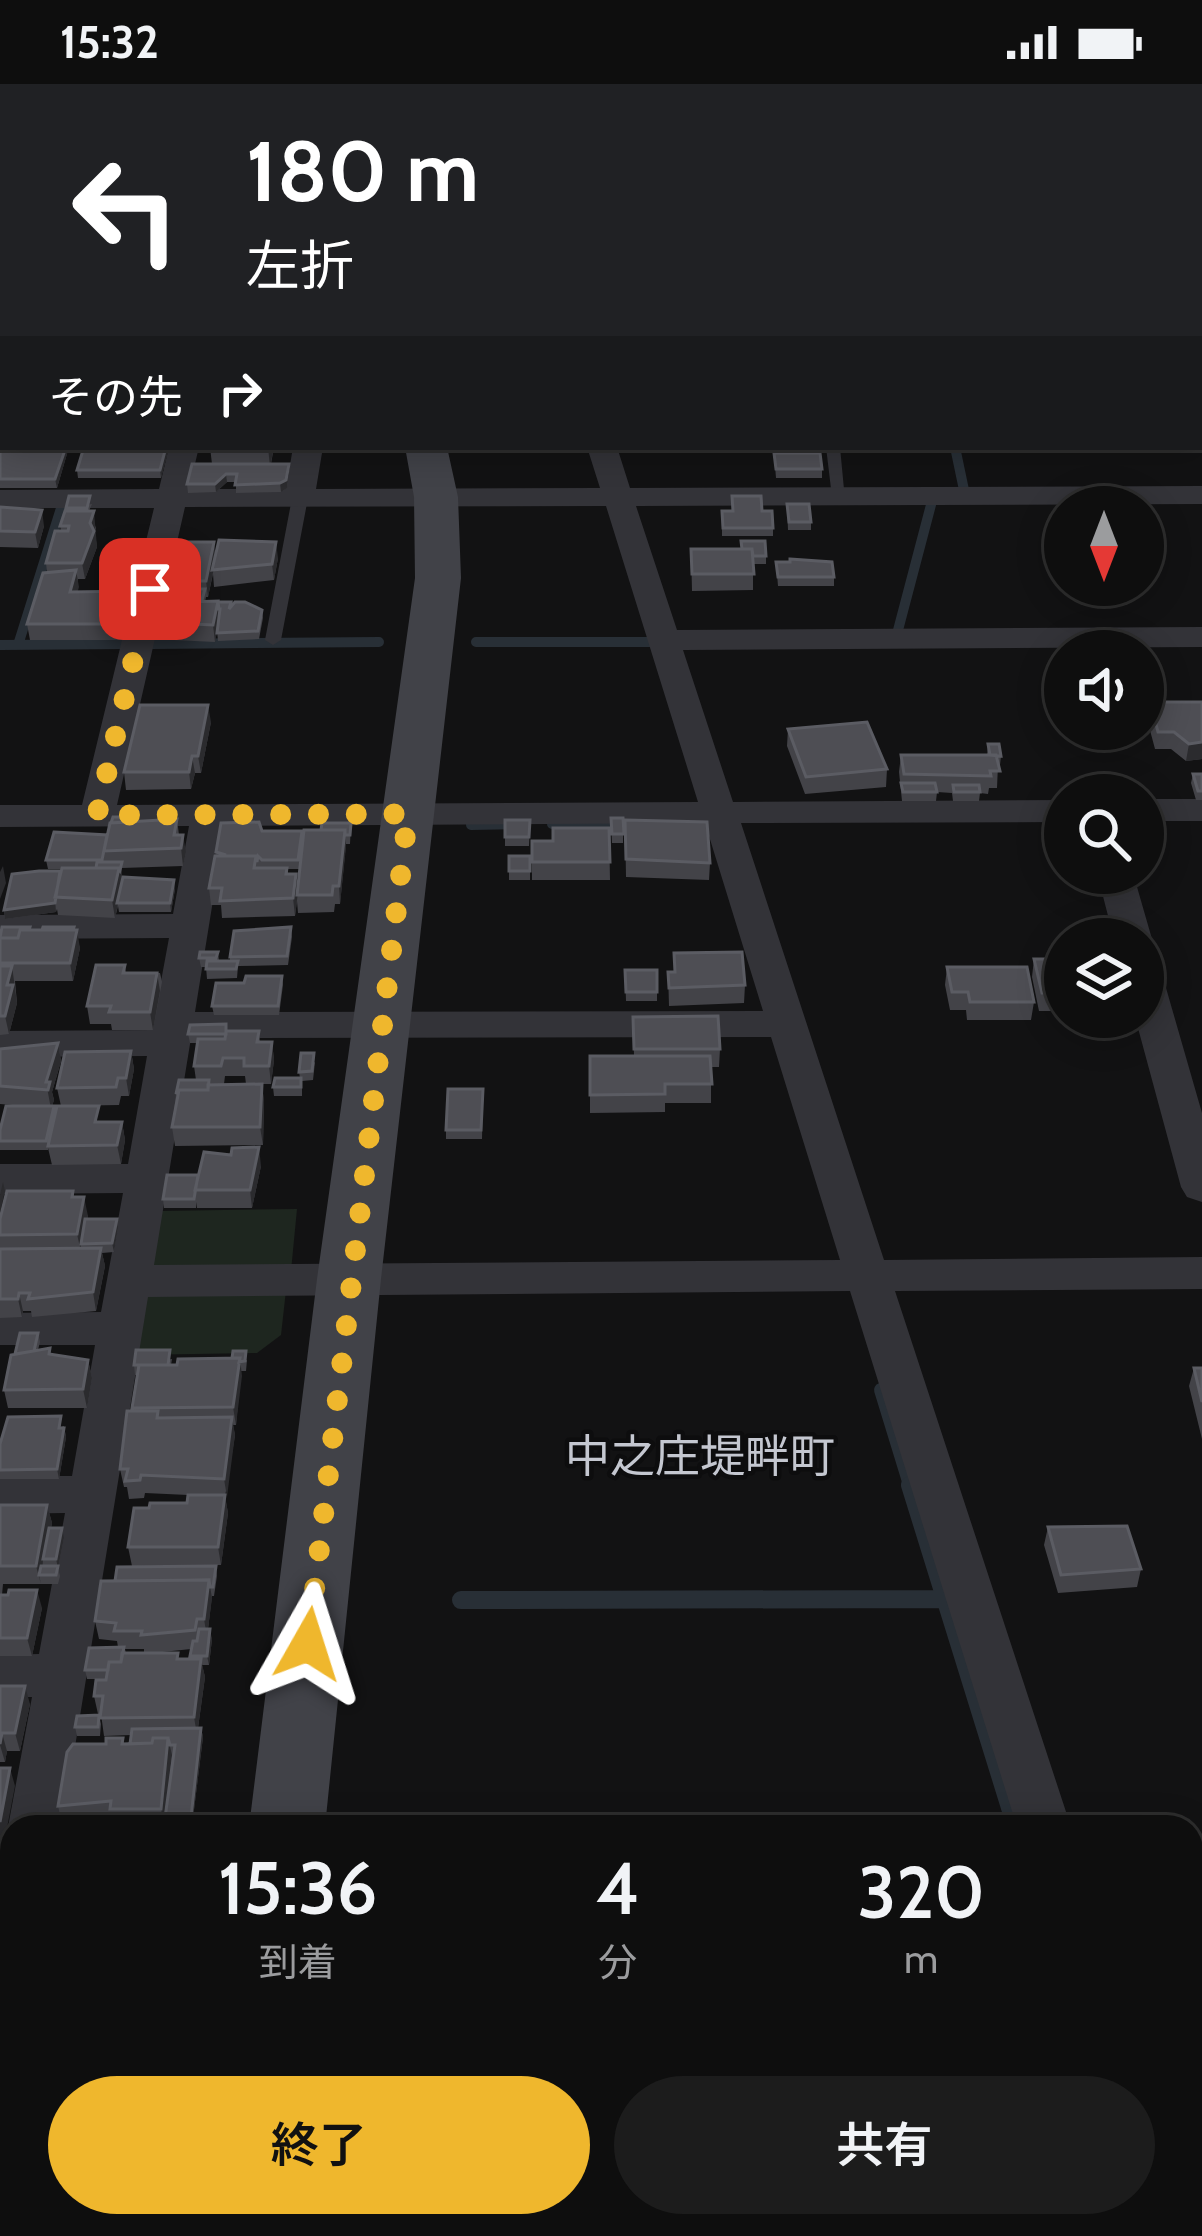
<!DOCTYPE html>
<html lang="ja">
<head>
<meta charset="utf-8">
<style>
	body { margin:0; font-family:Cabin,"Noto Sans JP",sans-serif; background:#1c1c1c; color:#f1f3f6; height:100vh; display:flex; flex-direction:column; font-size:45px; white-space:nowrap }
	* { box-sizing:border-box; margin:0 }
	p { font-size:39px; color:#9b9c9e }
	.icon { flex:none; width:66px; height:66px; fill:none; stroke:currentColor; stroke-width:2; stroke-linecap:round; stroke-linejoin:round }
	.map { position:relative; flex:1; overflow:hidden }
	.drawer { position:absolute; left:0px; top:1731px; width:1203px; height:423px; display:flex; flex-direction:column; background:#0e0e0e; border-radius:36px 36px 0 0; box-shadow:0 6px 30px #0003,0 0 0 3px #2e2e2e }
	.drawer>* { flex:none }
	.guide { position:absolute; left:0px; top:0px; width:1203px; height:366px; box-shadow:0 6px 30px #0003,0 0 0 3px #2e2e2e; background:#202124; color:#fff; overflow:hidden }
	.needle { width:78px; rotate:180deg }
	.tools { position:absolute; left:1044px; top:402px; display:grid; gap:24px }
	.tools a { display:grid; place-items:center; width:120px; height:120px; border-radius:50%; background:#0e0e0e; box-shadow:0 6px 30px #0003,0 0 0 3px #2e2e2e; font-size:60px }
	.pin { position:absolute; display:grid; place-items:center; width:102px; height:102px; color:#fff; margin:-51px; border-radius:24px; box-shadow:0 6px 18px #0006 }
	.me { position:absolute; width:132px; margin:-66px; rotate:6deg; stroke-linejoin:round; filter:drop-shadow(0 0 9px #0008) }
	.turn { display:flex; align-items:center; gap:42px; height:252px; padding:0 48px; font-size:54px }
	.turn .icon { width:156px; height:156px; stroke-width:2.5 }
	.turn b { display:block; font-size:84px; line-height:102px }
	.then { display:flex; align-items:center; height:114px; padding:0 48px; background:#0003; gap:24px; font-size:45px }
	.eta { display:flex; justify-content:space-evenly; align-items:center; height:204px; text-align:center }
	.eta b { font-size:72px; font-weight:600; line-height:84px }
	.button { display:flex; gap:24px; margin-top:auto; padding:24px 48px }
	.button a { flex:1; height:138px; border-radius:72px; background:#efb72d; color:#111; font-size:48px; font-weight:600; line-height:138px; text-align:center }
	.button a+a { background:#1c1c1c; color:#f1f3f6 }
	.status { display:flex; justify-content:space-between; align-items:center; height:84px; padding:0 60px; background:#0e0e0e; direction:ltr }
	.status svg { height:33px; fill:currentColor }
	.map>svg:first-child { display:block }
	.green { fill:#1e261f }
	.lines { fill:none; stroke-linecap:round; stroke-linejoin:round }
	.stream-far2 { stroke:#282f36; stroke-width:10 }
	.stream-far1 { stroke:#282f36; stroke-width:14 }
	.stream { stroke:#282f36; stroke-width:18 }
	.lane { fill:#333338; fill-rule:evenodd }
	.street { fill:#333338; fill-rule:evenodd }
	.secondary { fill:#414248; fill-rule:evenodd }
	.wall { fill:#434348; fill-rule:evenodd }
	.shaded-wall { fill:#2b2b2e }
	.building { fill:#4e4e54; stroke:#5b5c63; stroke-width:3 }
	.route { stroke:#efb72d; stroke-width:21; stroke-dasharray:0 37.8 }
	.labels { text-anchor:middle; stroke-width:9; stroke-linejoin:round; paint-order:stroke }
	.quarter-label { font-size:45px; fill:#c4c7d0; stroke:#0d0d0e }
</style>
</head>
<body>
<div class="status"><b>15:32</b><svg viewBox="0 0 49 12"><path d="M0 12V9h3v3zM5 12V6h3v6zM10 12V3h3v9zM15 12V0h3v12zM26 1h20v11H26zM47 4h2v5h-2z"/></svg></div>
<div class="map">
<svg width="1202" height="2152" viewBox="0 0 1202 2152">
	<rect width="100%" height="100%" fill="#121213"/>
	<path class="green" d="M297,1125L291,1187L164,1189L151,1179L159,1127Z
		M286,1206L281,1251L257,1269L133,1271L143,1216L155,1208Z"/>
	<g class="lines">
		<path class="stream-far2" d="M955,363L964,406
			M897,550L932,417
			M476,558H651
			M151,560L379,558
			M0,561L127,560
			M18,561L62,421
			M552,740H643
			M471,741L517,740"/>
		<path class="stream-far1" d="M881,1306L911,1404"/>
		<path class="stream" d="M910,1401L1016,1743
			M461,1516L945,1515
			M1139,2142L1142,2152"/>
		<path class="lane" d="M826,363H840L845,416L832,413Z
			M300,409L308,414L281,556L273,561L265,556L292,414Z"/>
		<path class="street" d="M338,0H360L362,3H340Z
			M971,0H1001L1003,3H973Z
			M0,10L3,11V25L0,24Z
			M0,87H3V101H0Z
			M0,187H3V203H0Z
			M169,363H199L189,405H286L293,363H323L316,405L600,404L587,363H617L630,404L1202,402V420L636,422L677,546L1202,543V563L683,566L733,718L1065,716V738L741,739L884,1176L1202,1173V1205L895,1207L1071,1743H1017L850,1207L148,1213L62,1743H12V1751L8,1743L32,1613H0V1571L39,1570L65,1429L0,1430V1392H72L95,1261H0V1229L101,1228L123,1109L0,1110V1080H128L147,972L0,973V947L152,946L169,854L0,855V831L173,830L189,742L0,743V721H82L154,424H0V406L159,405ZM606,422L698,718L117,721L185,423ZM705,739L763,927L195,928L225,742ZM771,953L840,1176L154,1181L191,954Z
			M1143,715H1202V737H1143Z
			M1097,789H1133L1152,855L1146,863L1143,855H1114Z
			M1143,878L1157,881L1162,890L1202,1029V1118L1187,1113L1181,1103L1135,933H1143Z
			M0,1775H12V1823H0Z
			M12,1850V1969L0,1974V1855Z
			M1191,1899H1202V1951H1191Z
			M1191,2120L1202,2152H1142L1140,2142H1191Z
			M387,2142H447L448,2152H386Z
			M643,2142H703L705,2152H643Z"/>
		<path class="secondary" d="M144,0H176L178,3H146Z
			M718,0H750L752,3H720Z
			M1200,131H1202V153H1200Z
			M405,363H447L458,413L461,494L381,1195L325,1743H249L317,1195L415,494L414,413Z
			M197,2142H285L284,2152H196Z"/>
	</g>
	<path class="wall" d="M0,0H121V3H3V12L0,11Z
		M371,0H403V3H372Z
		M420,0H451V3H421Z
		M1012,0H1172L1169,3H1016L1011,2Z
		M1202,23V91H1200V26Z
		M0,290L3,363H69L57,404H0Z
		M84,363H169L161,394H78L77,386Z
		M210,363H274L271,380H289L287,404L281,408L236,409V398H227L216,408L188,409L187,400L212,380Z
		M774,369L822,385V394H776Z
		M732,412L773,444V452H722V427H732Z
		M92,420L89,427L96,444L95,449L97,463L85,495H78L77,508L135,524L127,556H30L27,540L47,488L46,479L61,447L60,442L66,424Z
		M787,420L811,438V446H788Z
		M0,423L44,442L38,464L0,463Z
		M741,457L766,472V480H753V506L692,507L691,465H741Z
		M214,458L215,471L278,474L274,496L214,503L213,490L208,513H206L205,518H231V522L262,526L263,534L259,555L218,557L217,547L215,558L153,555L151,538L158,519L160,505L159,497Z
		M776,478L834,493V502H778Z
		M1150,618H1202V675L1186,677L1171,665H1155L1147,635Z
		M211,638L201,689H195L191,705L126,706L124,688Z
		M788,645L887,685L886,703L805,710L787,662Z
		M988,660L1001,672L1000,681H998L997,704H989L988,710L980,709L979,717H953L952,709L937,708L936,717H902L899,688L901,671H987Z
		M1193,690H1202V716H1196L1191,699Z
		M611,734H623V759H612Z
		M177,735L179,751L186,768L183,782L122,784L121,795L122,798L175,805L171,828H119L118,822L115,834L58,831L57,825L56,828L5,835L4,826L62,785H48L46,776L107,751L133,737Z
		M505,736H530L529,762H505Z
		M625,736L710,779L709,796L626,793Z
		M351,739L350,760H346L340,820H335L334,828L298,829L297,817L295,832L222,834L221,821H211L209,804L216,768L262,747H302L299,785H288V790L298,802L321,746Z
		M609,744L610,796H532V757H553Z
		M509,772H530V796H509Z
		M30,843V846H74L80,864L73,897H15L17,919L9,950L0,951V849Z
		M291,843L292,853L288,881L238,882L237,894L207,895L206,883H201L199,874L218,868L219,877H230V873Z
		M674,869L745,901L744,919L669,922L668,888H674Z
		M1034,875H1065V927H1039L1032,893Z
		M125,881L126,889H160L162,898L153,946H112L111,940H90L87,922Z
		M947,883L1034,918L1031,936H967L966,926H950L945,901Z
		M625,886H657V917H626Z
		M282,892L283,901L279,931H214L212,922L244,899Z
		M633,933L720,965L719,983H711V1019H665V1028L590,1029V972H634Z
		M227,947H259L260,958H272L274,976L271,1000H246L245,992H225L224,1000H262L264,1018L263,1061L175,1062L172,1043L176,1010L196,996L194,982L198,959H190L188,950Z
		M58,959L61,977L52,1008L54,1016L52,1022H54L55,1029L102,1038H122L125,1056L121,1080L52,1081L48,1064V1066H0V1046L25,1022L0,1020V965Z
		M131,967L134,985L129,1012H121L119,1021L61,1022L57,1004Z
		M315,978L313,996L302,997V1012H274L273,1003L300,994L299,988Z
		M483,1005L482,1055H446V1046Z
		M261,1082L252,1124H197L196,1118V1124H164L163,1115L198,1091Z
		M73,1107L74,1113L88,1132L87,1135H117L118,1144L114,1168L102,1169L105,1182L96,1227L32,1233L31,1227H23L22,1233L0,1234V1135Z
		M38,1249L40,1258L38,1266L51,1271L88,1276L92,1294L87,1324H8L4,1306L15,1270Z
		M172,1275L171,1281L247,1276L246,1287H241L236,1341H233L235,1351L225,1413L228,1429L221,1481L132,1482L128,1463L149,1424L187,1419L188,1411L145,1409L144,1414L129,1415L127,1403H124L120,1385L132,1327L137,1291H135L134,1281Z
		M1194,1284H1202V1355L1189,1302Z
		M64,1342L66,1353L59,1395H0V1360Z
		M0,1421H47L52,1439L51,1444L64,1454L58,1484L60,1492L58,1500H41V1498V1500H3L2,1511L42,1524L32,1572H0Z
		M1048,1443L1141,1485L1137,1503L1058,1509L1044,1461Z
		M216,1482L217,1492L214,1512H212L208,1545L212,1555L209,1581H202L205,1593L198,1644H201L203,1653L192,1742L167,1743L165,1736L164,1743H114L112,1735L62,1740L58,1722L124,1660H130L131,1651L104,1652L101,1630H98L94,1612L106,1595H87L85,1586L118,1563L117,1557L99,1555L95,1537L115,1497ZM125,1565H144V1569H126ZM191,1565V1575H180L153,1569Z
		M0,1602L30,1620L20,1667H7L5,1678H0Z
		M99,1631L101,1640L100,1652H77L75,1643Z
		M1202,1994V2104L1193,2106L1191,2042L1196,2041L1191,2026L1192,1995Z"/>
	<path class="shaded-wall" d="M20,0H38V1L35,3H21Z
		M66,363H69L57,404L55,395Z
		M166,363H169L161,394L160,386Z
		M268,363H274L270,383Z
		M289,380L287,404L281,408L280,399Z
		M226,390L227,398L216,408L215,400Z
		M42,426L44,442L38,464L35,448Z
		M94,427L97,463L85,495L82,479Z
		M214,458L216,474L208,513L206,497Z
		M276,458L278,474L274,496L272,480Z
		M76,486L79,503L73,524L70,508Z
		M133,507L135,524L127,556L124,540Z
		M218,517L220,534L215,558L213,541Z
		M208,621L211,638L201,689L198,672Z
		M1202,658V675L1186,677L1189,660Z
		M192,672L195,689L191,705L189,688Z
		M345,746L346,763L340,820L339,802Z
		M183,751L186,768L183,782L181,764Z
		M122,778V801L115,834L112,816Z
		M3,782L6,799L0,815V788Z
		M296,790L298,808L295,832L293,814Z
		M174,796L175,805L171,828L170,819Z
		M55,815L56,828L5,835L4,826Z
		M77,846L80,864L73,897L70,879Z
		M12,882L17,919L9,950L5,932L7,901Z
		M157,889L160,907L153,946L150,928Z
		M272,958L274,976L271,1000L269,982Z
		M58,959L61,977L52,1008L54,1016L51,1025L46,998Z
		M131,967L134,985L129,1012L126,994Z
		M262,1000L264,1018L263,1061L260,1043Z
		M122,1038L125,1056L121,1080L117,1061Z
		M259,1063L261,1082L252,1124L250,1106Z
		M3,1098L5,1107L0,1129V1111Z
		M84,1113L88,1132L82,1160H81V1168L77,1150Z
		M117,1135L118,1144L114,1168L112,1159Z
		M101,1164L105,1182L96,1227L93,1208Z
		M19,1209L23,1227L22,1233L18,1215Z
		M240,1274L242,1292L236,1341L233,1323Z
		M88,1276L92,1294L87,1324L83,1305Z
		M232,1333L235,1351L227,1413L224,1395Z
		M64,1344L66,1353L59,1395L57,1385Z
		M225,1411L228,1429L221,1481L218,1463Z
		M47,1421L52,1439L45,1475H43L42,1491H39L41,1500L36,1482Z
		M62,1444L64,1454L58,1484L56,1475Z
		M209,1496L212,1514L207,1553L204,1535Z
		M37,1506L42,1524L32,1572L27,1554Z
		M210,1545L212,1555L209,1581L207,1572Z
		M201,1575L205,1593L197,1651L194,1633Z
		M25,1602L30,1620L20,1667L15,1649Z
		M201,1644L203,1653L192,1742L191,1733Z
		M2,1649L7,1667L5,1678L0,1661Z
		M168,1654L172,1671L164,1743L161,1725Z
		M10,1684L15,1702L3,1765L0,1753V1738Z
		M117,2142H124L123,2152H116Z"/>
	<path class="building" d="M39,0H114L110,3H35Z
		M201,0H232L233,3H201Z
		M236,0H261L263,3H237Z
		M1117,0H1160L1157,3H1134Z
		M1186,0H1202V7H1200V3H1184Z
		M0,196H3V281H0Z
		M0,290H3V363H66L55,395H0Z
		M84,363H166L160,386H77Z
		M774,369H820L822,385H776Z
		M192,380H289L286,396L280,399L235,401L237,390H226L215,400H187Z
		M69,412H90L87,424H66Z
		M732,412H761L762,427H772L773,444H723L722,427H733Z
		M787,420H809L811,438H789Z
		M0,423L42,426L35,448L0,447Z
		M65,427H94L90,439L94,447L82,479H46L55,447H68L69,442H60Z
		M219,456L276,458L272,480L212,486Z
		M741,457H765L766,472H753L752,465H742Z
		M168,458H214L206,497H159Z
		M691,465H752L754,490H692Z
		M790,475L832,478L834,493H778L776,478H790Z
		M76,486L70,508L133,507L124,540H27L43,489Z
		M159,505H205L202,516L158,519Z
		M218,517L213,541L151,538L156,519Z
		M218,518H231L229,525L235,518H245L262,526L258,547L217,549L220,525H219Z
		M1150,618H1202V658L1189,660L1174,648H1158Z
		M140,621H208L198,672H192L189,688H124Z
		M867,638L887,685L806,693L788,645Z
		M988,660H999L1001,672L990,671Z
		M901,671H996L1000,687H990L991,692L904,690Z
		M1193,690H1202V707H1198Z
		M901,699H935L937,708H903Z
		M953,701H979L980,708H954Z
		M113,733H132L131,738L111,739Z
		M611,734H623L624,750H612Z
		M177,735L174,751H183L181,764L104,767L110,739Z
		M505,736H530L529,753H505Z
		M625,736L707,738L710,779L626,775Z
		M259,738L262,747H302L298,776H262L258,772L257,778L256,772H215L226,771L216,768L221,739Z
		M322,739H351L350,751H345V746H321Z
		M553,744H609L610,778H532V757H553Z
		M304,746H345L339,802H333L332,811H297Z
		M54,748L107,751L102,776H46Z
		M215,772H256L254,784H287L286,790H296L293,814L220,817L222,804H209Z
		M509,772H530V787H509Z
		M97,778H122L120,786L119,784H96Z
		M62,784H119L112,816L55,813Z
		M39,787H60L55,819L4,826L12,790Z
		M123,793L174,796L170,819H117Z
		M2,843H30L29,846H20L18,854H0Z
		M43,843H74L73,846H42Z
		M291,843L287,872L230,873L234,847Z
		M20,846H77L70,879H0V854H18Z
		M200,868H218L216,874H199Z
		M742,868L745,901L669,904L668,888H675L674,869Z
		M1034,875H1065V909H1042Z
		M207,877H238L236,885H206Z
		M96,881H125L123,889H157L150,928H109L111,922H87Z
		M0,882H12L7,901H13L5,932H0Z
		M947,883H1027L1034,918H970L968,908H952Z
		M625,886H657V908H626Z
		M246,892H282L278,922H212L216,899H244Z
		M718,932L720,965H634L633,933Z
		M226,940V950H188L190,941Z
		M226,947H259L257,958H272L269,982H244V974H223L221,982H194L198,955H225Z
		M58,959L46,998H50L48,1006L0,1002V965Z
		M131,967L126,994H118L116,1003L57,1004L65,968Z
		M301,969H314L312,987L299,988Z
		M590,972H710L712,1000H665V1010L590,1011Z
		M275,994H301V1003H273Z
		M179,996H209L208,1006H179L176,1010Z
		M262,1000L260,1043H172L179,1006H208V1001Z
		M448,1005H483L481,1046H446Z
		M6,1022H54L46,1057H0V1046Z
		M57,1022H99L95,1038H122L117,1061L48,1062Z
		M259,1063L250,1106H195L204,1068L231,1071L232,1064Z
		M167,1091H198L194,1115H163Z
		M7,1107H73L72,1113H84L77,1150L0,1151V1135Z
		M85,1135H117L112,1159L81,1160Z
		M101,1164L93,1208L28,1215L30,1209H19L18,1215H0V1165Z
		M20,1249H38L34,1267L15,1270Z
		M50,1264L49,1270L88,1276L83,1305L4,1306L11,1271Z
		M136,1266H170L168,1281H134Z
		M233,1267H246L245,1277L239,1278L240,1274H232Z
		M240,1274L233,1323L132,1324L139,1281H177L178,1275Z
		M1194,1284H1202V1318Z
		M127,1327H158L157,1334L232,1333L224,1395L141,1391L140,1396L125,1397L128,1385H120Z
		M61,1332L59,1344H64L57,1385L0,1386V1360L8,1333Z
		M188,1411H225L218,1463H128L134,1424H149L150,1419H187Z
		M0,1421H47L36,1482H0Z
		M1127,1442L1141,1485L1061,1491L1048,1443Z
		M49,1444H62L56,1475H43Z
		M41,1482H58L56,1491H39Z
		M216,1482L213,1503H210L209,1496L115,1497L117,1483Z
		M209,1496L204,1535H197L195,1546L141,1551L142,1547H114L116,1539L95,1537L101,1497Z
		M9,1506H37L27,1554H0V1511H8Z
		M199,1545H210L207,1572H190L193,1557H197Z
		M124,1563L121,1578H109L108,1586H85L89,1564Z
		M122,1569H178L177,1575H201L194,1633L100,1634L103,1612H94L96,1596H106L109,1578H121Z
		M0,1602H25L15,1649H2L0,1660Z
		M99,1631L98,1643H75L77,1632Z
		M201,1644L191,1733L165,1734L175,1661H170L168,1654H153L152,1659L130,1660L132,1645Z
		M106,1654H123L122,1660L152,1659L153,1654H168L161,1725H110L111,1717L58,1722L67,1668L73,1660H106Z
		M0,1684H10L0,1738Z
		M1202,1994V2025L1192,1995Z
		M1202,2041V2089L1198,2090L1191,2067V2042Z
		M6,2108H12V2142H117L116,2152H0Z
		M577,2142H644L645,2152H577Z
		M695,2142H833V2152H696Z"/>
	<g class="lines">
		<path class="route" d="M150,505L97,731L408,730L308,1560"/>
	</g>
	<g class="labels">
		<g class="quarter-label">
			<text x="700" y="1388">中之庄堤畔町</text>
		</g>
	</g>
</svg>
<div class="tools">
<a><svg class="needle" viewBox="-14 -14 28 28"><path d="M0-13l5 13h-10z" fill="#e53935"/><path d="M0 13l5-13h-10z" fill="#9b9c9e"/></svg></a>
<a><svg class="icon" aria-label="sound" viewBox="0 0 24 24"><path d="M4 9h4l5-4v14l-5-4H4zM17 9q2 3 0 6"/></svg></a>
<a><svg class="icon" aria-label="search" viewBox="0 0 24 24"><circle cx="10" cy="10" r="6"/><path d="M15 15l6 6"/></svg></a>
<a><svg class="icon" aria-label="layers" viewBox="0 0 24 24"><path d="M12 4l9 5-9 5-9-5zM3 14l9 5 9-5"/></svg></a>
</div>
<div class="pin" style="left:150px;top:505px;background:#d93025"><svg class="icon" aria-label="arrive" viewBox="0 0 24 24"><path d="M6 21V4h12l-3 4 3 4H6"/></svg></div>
<svg class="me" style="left:308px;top:1560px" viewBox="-20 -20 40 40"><path d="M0-17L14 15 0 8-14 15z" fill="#efb72d" stroke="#fff" stroke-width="4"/></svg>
<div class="guide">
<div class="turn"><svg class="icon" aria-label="left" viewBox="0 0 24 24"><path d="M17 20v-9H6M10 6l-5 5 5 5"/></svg><div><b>180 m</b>左折</div></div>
<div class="then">その先<svg class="icon" aria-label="right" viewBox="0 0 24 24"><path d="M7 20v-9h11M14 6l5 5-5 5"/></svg></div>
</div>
<section class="drawer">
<div class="eta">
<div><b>15:36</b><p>到着</p></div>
<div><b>4</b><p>分</p></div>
<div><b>320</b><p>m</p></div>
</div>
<div class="button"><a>終了</a><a>共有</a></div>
</section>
</div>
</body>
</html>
